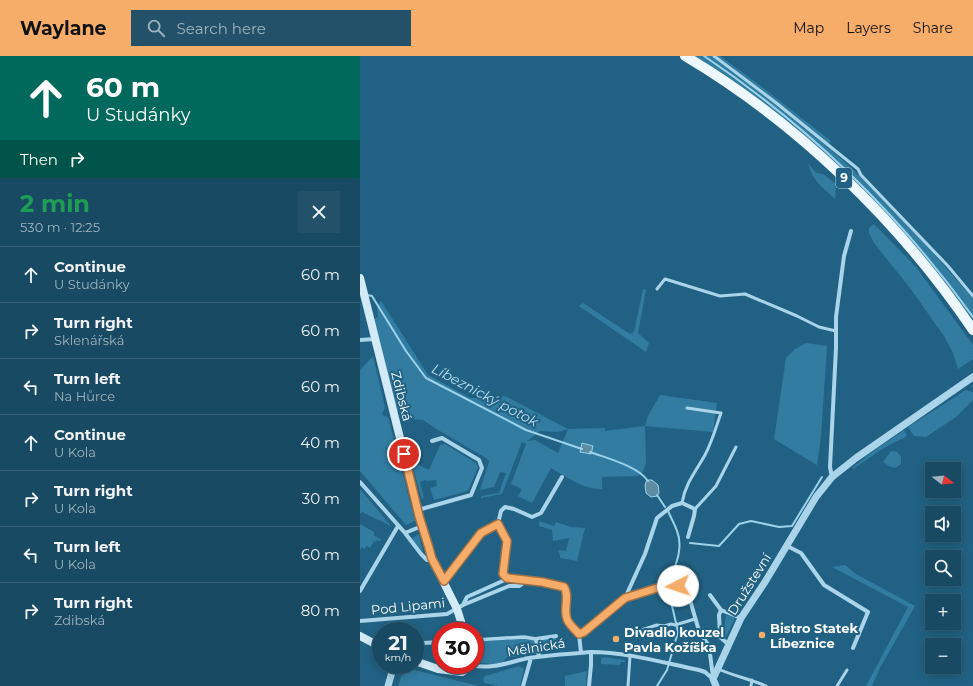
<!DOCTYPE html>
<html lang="en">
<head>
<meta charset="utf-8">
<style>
	body { margin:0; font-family:Montserrat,sans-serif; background:#225169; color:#f1f3f6; height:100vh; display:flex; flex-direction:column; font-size:15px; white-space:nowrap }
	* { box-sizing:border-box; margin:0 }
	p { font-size:13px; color:#9fb3be }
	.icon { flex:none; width:22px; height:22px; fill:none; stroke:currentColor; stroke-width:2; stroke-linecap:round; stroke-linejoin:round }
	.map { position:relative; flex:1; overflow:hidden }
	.side { display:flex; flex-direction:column; background:#194a63; width:360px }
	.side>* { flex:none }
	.guide { background:#00695c; color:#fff; overflow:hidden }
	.needle { width:26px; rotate:106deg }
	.tools { position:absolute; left:565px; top:406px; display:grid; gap:8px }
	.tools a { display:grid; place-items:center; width:36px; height:36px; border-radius:0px; background:#194a63; box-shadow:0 2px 10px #0003,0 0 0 1px #376278; font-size:20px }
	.speed { position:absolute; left:12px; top:566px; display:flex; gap:8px; font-size:20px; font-weight:700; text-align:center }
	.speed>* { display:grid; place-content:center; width:52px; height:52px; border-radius:50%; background:#194a63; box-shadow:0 2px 10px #0003,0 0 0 1px #376278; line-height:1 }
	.speed small { font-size:10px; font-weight:400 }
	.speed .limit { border:6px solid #d22; background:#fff; color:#111 }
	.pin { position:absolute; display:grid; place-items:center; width:34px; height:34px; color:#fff; margin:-17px; border:2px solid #fff; border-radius:50%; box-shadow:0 1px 4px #0007 }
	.me { position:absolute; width:44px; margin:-22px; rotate:266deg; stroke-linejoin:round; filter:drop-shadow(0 0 3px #0008) }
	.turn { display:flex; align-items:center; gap:14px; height:84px; padding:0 20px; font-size:18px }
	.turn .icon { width:52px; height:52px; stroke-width:2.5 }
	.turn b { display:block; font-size:28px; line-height:34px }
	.then { display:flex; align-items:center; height:38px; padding:0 20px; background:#0003; gap:8px; font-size:15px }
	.round { display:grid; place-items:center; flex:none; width:42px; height:42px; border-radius:0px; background:#225169 }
	.summary { display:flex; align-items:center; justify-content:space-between; height:68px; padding:0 20px }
	h1 { font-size:24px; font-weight:700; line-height:30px; color:#1e9e55 }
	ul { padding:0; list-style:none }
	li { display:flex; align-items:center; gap:12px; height:56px; padding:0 20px; border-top:1px solid #376278 }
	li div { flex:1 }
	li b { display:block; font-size:15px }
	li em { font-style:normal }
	header { display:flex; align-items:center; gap:24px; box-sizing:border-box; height:56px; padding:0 20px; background:#f6ad6a; color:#111 }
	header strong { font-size:19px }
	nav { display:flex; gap:22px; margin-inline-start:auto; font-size:14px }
	.search { width:280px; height:36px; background:#225169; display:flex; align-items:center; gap:10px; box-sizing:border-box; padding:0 14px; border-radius:0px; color:#9fb3be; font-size:15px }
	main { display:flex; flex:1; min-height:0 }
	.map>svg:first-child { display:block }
	.green { fill:#317ca0; fill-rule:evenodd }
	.water { fill:#5e8ca3; stroke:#9cd2ea }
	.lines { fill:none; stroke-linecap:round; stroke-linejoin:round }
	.stream { stroke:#9cd2ea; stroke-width:2 }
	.service { stroke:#a9d4e9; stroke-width:3 }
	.pedestrian { stroke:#a9d4e9; stroke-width:3.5 }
	.minor { stroke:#a9d4e9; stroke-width:4 }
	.tertiary { stroke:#a9d4e9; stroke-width:7 }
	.secondary { stroke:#d3ebf7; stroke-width:8 }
	.primary { stroke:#ecf7fe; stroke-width:10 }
	.route-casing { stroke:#a07045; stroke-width:10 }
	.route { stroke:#f6ad6a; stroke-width:7 }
	.poi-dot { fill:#f6ad6a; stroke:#216284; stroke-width:1.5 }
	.labels { text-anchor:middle; stroke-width:4; stroke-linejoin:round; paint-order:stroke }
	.shield { fill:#216284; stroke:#bcd0da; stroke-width:1 }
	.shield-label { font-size:12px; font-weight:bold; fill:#fff }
	.street-label { font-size:13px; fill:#fff; stroke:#216284 }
	.poi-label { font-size:13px; font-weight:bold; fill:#fff; stroke:#216284; text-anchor:start }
	.water-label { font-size:14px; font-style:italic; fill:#b4ddf0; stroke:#216284 }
</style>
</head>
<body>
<header>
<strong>Waylane</strong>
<div class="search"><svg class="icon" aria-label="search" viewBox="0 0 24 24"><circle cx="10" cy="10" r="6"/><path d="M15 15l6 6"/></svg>Search here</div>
<nav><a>Map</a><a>Layers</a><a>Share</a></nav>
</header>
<main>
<section class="side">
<div class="guide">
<div class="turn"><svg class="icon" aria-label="ahead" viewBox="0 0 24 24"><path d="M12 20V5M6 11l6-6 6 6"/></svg><div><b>60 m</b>U Studánky</div></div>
<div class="then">Then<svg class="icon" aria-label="right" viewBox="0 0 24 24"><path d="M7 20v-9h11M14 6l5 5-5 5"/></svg></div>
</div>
<div class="summary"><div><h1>2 min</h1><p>530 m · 12:25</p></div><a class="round"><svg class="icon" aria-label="close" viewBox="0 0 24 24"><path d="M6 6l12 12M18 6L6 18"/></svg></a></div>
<ul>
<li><svg class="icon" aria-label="ahead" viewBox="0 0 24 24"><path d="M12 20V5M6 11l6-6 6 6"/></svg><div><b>Continue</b><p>U Studánky</p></div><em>60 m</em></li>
<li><svg class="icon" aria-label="right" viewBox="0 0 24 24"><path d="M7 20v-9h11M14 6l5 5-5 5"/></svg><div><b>Turn right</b><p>Sklenářská</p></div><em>60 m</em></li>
<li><svg class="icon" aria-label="left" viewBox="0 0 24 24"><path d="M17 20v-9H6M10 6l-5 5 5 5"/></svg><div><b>Turn left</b><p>Na Hůrce</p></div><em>60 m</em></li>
<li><svg class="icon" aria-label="ahead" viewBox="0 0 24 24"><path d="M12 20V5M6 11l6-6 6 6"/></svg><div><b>Continue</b><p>U Kola</p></div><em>40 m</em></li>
<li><svg class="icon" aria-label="right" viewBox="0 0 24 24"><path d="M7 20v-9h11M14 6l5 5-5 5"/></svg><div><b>Turn right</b><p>U Kola</p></div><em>30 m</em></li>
<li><svg class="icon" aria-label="left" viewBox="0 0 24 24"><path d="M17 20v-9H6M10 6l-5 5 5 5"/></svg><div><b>Turn left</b><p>U Kola</p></div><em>60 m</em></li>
<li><svg class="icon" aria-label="right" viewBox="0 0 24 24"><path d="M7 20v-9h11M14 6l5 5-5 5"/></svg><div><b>Turn right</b><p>Zdibská</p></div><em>80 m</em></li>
</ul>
</section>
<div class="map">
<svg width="613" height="630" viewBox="0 0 613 630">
	<rect width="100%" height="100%" fill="#216284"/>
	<path class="green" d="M333,0H360L402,31L471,85L467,90C520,136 568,190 613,243V264L557,191L499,130L464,97Z
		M448,107L456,117L463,118L476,128L475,143C463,131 452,125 448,107Z
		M514,168L556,211L613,289V303L598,313L593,297L584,280L550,232L514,187L509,177V172Z
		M283,233L286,234L278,277L289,287L286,296L219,250L223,247L270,278L274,276Z
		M21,245L68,319L110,342H127L143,340L147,341L208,373L245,372V375L285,370L288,360L300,339L357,347L353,376L285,370L286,407L282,418L278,420L242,421V433C224,434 207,421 191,412L172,447L158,440L162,433L151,428L166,388L162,386L142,438L121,442V440L139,437L146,417L140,416L134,431L120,434L128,409L129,405L126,402L78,374L63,364L46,363L45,357L37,355L14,263L18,261L17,251ZM208,373L198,397L175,384L167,385L180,375L198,376Z
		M446,287L467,290L461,381L457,409L414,383L426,302L435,293Z
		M13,300L25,351L22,359L28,361L55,465L46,469L0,415V314Z
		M606,334L613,336V344L596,361L566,381L554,380L548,371Z
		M544,374L547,379L546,381C527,388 510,402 493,413V411L505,402V401Z
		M85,388L116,407L118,411L108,435L74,444L70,432L77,430L76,424L66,425L65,424L60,426L64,442L62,443L51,405L69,414L80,389Z
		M531,395L537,396L541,401V408L535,412L529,410L523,406Z
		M0,433L31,470L2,456L0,458Z
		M179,465L194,470L196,466L211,471L225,472L217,505L200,502V499L198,494L206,495L209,482L193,485L192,474L179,470Z
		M0,468L14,476V480L21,483L20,485L17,484L16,486L14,485L10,492L7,490L4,493L2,491L0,494Z
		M57,479H59L63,496L53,485L52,480L53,482Z
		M485,509L496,518L555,550L520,612L512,630H506L548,551L472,511Z
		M366,559L375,562L366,581L363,580Z
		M196,580V594L146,602L143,606L132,608L120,607L115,598V586Z
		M244,601L265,604V606H261L260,609L241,608V602Z
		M159,610L164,613L160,630H138L125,627L123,624L125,620Z
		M46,612L115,629L119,630H38L44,613Z
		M227,615L226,630H205V620Z"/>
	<path class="water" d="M222,387L233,390L231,398L220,396Z
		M287,424H292L298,429L299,437L297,440L291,441L286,437L285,429Z"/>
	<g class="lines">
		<path class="stream" d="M344,0C448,70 540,159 613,261
			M7,239L12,240L46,295L66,322L166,374L222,393
			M230,396C246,402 278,410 288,425
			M297,439L305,451
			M308,455C311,462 315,469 317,475C324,492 315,511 309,527
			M330,487L359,490L379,468L391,465L419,471L432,470L462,421
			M297,630L307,614L318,576L308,532"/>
		<path class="service" d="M354,0L415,46L498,113L501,119L588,210L613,240
			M297,233L305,223L360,240L385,238L437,260L459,271L476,275
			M322,447C325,428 336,415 345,399C352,386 356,371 361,357L327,352
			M335,453L356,430L376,391
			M275,576L297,569L304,570L311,568L315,569L335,563
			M358,613C374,620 390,623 406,630
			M268,630L270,600
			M391,630L392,624
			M477,630L487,614"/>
		<path class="pedestrian" d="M115,584L164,581L176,583"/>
		<path class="minor" d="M0,284L15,283
			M472,421L470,411L476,292V261L484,200L491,175
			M0,426L45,477L61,498L67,504L72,503
			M58,454L111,439L122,412L119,404L82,382L72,385
			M138,468L141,455L145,451L154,453L172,461L181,457L202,421
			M138,468L147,485L143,518L147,523L166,525
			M45,477L62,470
			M427,490L441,497L464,529L508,556L493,592
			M84,525L121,477L138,468
			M0,535L38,470
			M350,539L361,554L359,559L360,581L369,589
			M265,542L307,529L318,530L328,537L339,575L349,590L353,621
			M103,549L107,541L147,523
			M361,554L381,562
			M0,565L87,558L103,549L149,530H159L166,525L199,530L205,532C210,543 202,556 209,567C211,571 216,574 219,578
			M219,578L224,576L265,542L285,498L297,462L312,450L322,447L335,453L334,460L328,481
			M219,578L221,597
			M55,589L63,587L81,586
			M179,601L176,583L196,580
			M111,609C131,614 149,606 169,602C189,599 210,598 231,596C267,596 304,607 339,614L345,616L353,623
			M163,630L171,602
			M229,630L231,609V596"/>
		<path class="tertiary" d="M28,630L34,609
			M356,630L353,623L381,562L405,526L456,441L472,421L496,402L613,321"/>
		<path class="secondary" d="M0,222L62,470L72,503L97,553L104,575
			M0,580L21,591
			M55,605L78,613L102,616L111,609"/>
		<path class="primary" d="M325,0C438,67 540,166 613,274"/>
	</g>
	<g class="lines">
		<g class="route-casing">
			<path id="route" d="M44,398L59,460L69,492L72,503L84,525L121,477L138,468L147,485L143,518L147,522L182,526L204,531C210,540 203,553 207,563C209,569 215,573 219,578L224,576L265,542L307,529L318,530"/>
		</g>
		<use href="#route" class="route"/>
	</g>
	<g class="poi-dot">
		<circle cx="402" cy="579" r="4"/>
		<circle cx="256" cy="583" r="4"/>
	</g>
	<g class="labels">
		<rect class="shield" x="476" y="112" width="16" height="20" rx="3"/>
		<g class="shield-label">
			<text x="484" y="126">9</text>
		</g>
		<g class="street-label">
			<text transform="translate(42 340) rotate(76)" y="5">Zdibská</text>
			<text transform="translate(389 528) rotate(-58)" y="5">Družstevní</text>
			<text transform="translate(48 550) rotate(-6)" y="5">Pod Lipami</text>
			<text transform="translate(176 591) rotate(-9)" y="5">Mělnická</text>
		</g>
		<g class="poi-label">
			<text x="410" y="577">Bistro Statek<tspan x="410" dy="15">Líbeznice</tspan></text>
			<text x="264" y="581">Divadlo kouzel<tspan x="264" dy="15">Pavla Kožíška</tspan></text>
		</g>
		<g class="water-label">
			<text transform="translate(125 339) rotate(28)" y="5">Líbeznický potok</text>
		</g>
	</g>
</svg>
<div class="tools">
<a><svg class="needle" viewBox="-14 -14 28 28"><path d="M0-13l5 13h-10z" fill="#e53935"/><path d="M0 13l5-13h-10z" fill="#9fb3be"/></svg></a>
<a><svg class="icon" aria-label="sound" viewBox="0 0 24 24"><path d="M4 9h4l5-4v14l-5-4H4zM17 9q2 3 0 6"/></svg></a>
<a><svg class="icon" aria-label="search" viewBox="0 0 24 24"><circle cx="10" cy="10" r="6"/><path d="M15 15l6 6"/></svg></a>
<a>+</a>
<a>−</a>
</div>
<div class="speed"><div>21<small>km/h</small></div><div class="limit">30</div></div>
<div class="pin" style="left:44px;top:398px;background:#d93025"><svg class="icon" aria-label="arrive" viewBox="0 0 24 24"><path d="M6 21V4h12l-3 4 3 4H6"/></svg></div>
<svg class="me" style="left:318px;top:530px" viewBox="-20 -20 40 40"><circle r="19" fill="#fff"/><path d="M0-13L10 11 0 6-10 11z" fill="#f6ad6a"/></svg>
</div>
</main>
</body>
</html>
